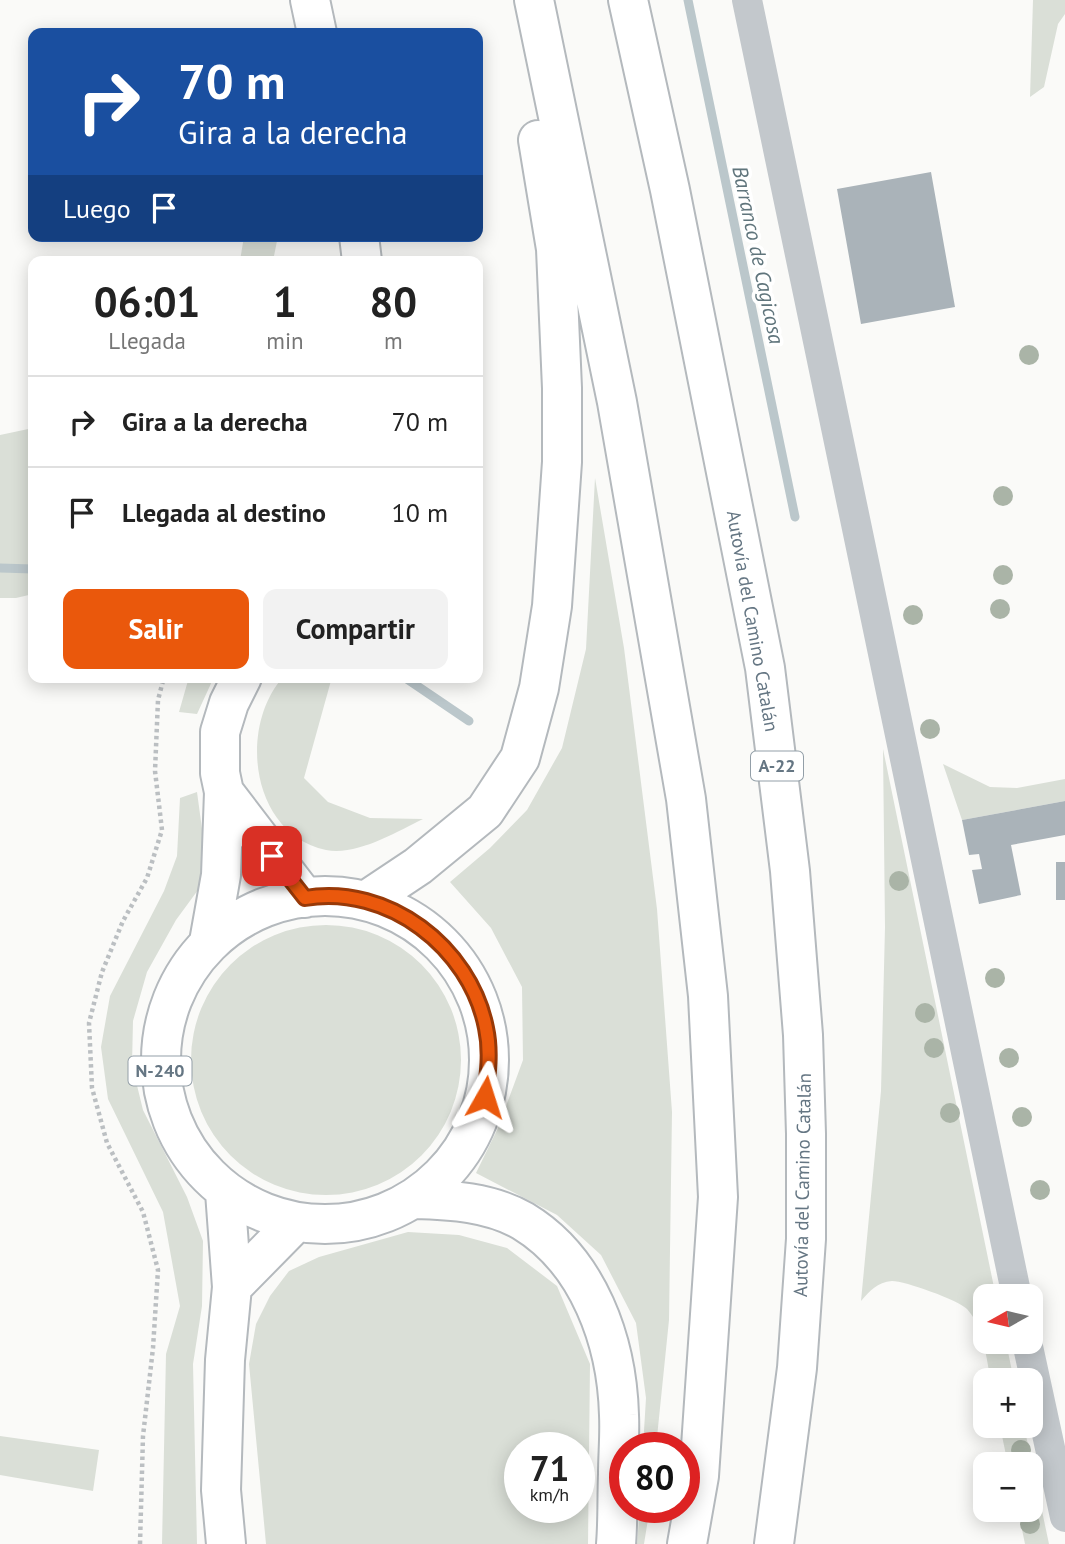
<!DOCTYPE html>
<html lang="es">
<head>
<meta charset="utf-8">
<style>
	body { margin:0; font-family:"PT Sans",sans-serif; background:#f2f2f2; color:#222; height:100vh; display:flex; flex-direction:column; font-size:26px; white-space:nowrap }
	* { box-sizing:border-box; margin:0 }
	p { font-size:23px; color:#767676 }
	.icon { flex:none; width:38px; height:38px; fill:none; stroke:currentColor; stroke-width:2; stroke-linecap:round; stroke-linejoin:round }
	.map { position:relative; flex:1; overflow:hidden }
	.details { position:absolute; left:28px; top:256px; width:455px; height:427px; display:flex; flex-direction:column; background:#fff; border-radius:14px; box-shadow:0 4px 18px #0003 }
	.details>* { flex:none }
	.guide { position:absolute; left:28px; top:28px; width:455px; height:214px; border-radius:14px; box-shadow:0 4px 18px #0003; background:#1a4fa0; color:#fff; overflow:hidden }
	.needle { width:46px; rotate:262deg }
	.buttons { position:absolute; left:973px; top:1284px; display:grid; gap:14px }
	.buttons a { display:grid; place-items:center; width:70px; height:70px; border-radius:14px; background:#fff; box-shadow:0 4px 18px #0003; font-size:35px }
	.speed { position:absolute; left:504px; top:1432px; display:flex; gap:14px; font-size:35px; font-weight:700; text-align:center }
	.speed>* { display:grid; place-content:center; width:91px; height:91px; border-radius:50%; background:#fff; box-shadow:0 4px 18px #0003; line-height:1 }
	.speed small { font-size:18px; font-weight:400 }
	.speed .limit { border:10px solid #d22; background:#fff; color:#111 }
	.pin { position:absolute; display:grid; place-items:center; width:60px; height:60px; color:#fff; margin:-30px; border-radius:14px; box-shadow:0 4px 10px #0006 }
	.me { position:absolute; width:77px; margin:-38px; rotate:6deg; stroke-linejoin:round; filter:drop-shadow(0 0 5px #0008) }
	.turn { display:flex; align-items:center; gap:24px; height:147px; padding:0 35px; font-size:32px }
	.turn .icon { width:91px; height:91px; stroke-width:2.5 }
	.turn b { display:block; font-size:49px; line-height:60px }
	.then { display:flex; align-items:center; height:66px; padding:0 35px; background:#0003; gap:14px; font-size:26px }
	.eta { display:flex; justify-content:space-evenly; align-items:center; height:119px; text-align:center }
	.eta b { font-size:42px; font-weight:700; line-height:49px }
	.cta { display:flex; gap:14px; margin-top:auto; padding:14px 35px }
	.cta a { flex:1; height:80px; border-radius:14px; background:#ea580c; color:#fff; font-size:28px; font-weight:700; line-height:80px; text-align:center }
	.cta a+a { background:#f2f2f2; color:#222 }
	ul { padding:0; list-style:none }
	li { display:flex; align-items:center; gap:21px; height:91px; padding:0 35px; border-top:2px solid #e0e0e0 }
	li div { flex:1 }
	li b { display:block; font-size:26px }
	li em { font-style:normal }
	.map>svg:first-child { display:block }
	.green { fill:#dadfd7; fill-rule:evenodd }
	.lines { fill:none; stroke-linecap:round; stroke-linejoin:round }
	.stream { stroke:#bbc7cb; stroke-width:9 }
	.building { fill:#aab3b9 }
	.highway-casing { stroke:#b4b9bd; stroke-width:42 }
	.path { stroke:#bbbfc2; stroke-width:4.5; stroke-dasharray:3.5 3.5; stroke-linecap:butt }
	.minor { stroke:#c3c8cc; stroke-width:30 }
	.highway { stroke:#fff; stroke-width:38 }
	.tree { fill:#aab4a7 }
	.route-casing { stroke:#983908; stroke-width:18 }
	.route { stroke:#ea580c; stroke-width:12 }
	.labels { text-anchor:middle; stroke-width:7; stroke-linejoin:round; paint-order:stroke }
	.shield { fill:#fff; stroke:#939fa8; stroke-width:2 }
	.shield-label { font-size:18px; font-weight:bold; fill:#657683 }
	.street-label { font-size:19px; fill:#657683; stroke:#fff }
	.water-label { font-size:21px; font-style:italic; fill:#60757c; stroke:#fff }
</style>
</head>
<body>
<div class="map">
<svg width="1065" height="1544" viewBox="0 0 1065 1544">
	<rect width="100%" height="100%" fill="#fafaf8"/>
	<path class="green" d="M1033,0H1065V14L1058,24L1044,87L1030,97Z
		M244,236H278L273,261H240Z
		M33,428V594L16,598H0V435Z
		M595,478L624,648L657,909L672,1112L669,1320L656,1447H643L646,1398L636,1323L601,1255L557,1215L476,1173L498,1128L523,1060L522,987L491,928L450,882L490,848L527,810L562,748L586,649Z
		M189,677H214L197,714L179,712Z
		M283,677H332L304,778L328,802L370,818L423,819C396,832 357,856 326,850C251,834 238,728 283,677Z
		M883,749L996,1297H985V1342H1006L1014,1381H991C986,1357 984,1328 967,1309C958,1300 905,1281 892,1281C877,1282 870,1291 861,1301L881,1091L885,927Z
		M943,764L990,787L1017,788L1065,779V801L962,820Z
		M197,792L205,851L198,890L176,920L147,972L133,1021L132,1065L143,1110L187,1197L203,1241L202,1306L193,1364L197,1544H162L166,1354L180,1306L163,1212L108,1099L101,1047L110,996L164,891L177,856L180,798Z
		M191 1060a135 135 0 1 1 270 0a135 135 0 1 1-270 0Z
		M408,1232L459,1235L507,1248L557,1286L590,1364L588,1544H266L249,1364L256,1324L270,1296L289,1271L319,1257ZM520,1447H579V1507H520Z
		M1000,1426H1024L1049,1544H1025L1018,1510H1031V1465H1008Z
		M0,1436L99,1450L93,1491L0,1475Z
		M640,1507H650L644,1544H637Z"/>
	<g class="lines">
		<path class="stream" d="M688,0L795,517
			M0,568L33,569
			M404,677L469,721"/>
	</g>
	<path class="building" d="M931,172L955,307L861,324L837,189Z
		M1065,801V835L1011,845L1021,895L979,904L972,870L982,869L979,854L969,855L962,820Z
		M1056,862H1065V900H1056Z"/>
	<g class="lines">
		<g class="highway-casing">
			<path id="highway" d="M310,0L317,33
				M534,0L617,402L686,799L708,996L718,1197L699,1476L687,1544
				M628,0L670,190L765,668L790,871L803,1035L806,1134V1239L797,1368L774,1544
				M359,236L362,261
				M224,792L305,898
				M161 1060a164 164 0 1 1 328 0a164 164 0 1 1-328 0Z
				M367,900L418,866L485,811L520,758L539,688L552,606L562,462V388L556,249L538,140
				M209,942L221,875L224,792L220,773V732L229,703L242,677
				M225,1192L232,1287L225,1360L221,1490L226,1544
				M414,1199C451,1200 490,1202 523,1221C589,1261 617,1342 619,1415C620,1435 618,1455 618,1474C617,1497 618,1521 616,1544
				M232,1287L295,1223"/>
		</g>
		<path class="path" d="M140,1544L143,1436L153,1348L158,1270L143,1212L107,1143L92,1088L89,1023L102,972L123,921L147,878L162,830L155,771L158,700L164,677"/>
		<path class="minor" d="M747,0L1017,1297
			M1027,1342L1065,1517"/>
		<use href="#highway" class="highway"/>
	</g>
	<g class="tree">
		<circle cx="1029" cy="355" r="10"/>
		<circle cx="1003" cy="496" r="10"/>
		<circle cx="1003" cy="575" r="10"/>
		<circle cx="1000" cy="609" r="10"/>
		<circle cx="913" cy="615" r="10"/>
		<circle cx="930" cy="729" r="10"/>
		<circle cx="899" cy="881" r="10"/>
		<circle cx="995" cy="978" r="10"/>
		<circle cx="925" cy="1013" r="10"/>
		<circle cx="934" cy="1048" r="10"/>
		<circle cx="1009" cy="1058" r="10"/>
		<circle cx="950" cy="1113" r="10"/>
		<circle cx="1022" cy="1117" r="10"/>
		<circle cx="1040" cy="1190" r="10"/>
		<circle cx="1021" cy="1450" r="10"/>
		<circle cx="1030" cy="1524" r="10"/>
	</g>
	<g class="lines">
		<g class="route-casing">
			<path id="route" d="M272,856L305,898C388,884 470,947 486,1028C491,1051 488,1074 485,1097"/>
		</g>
		<use href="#route" class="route"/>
	</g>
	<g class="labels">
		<g class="shield">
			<rect x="751" y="751.5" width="52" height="29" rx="5"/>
			<rect x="128.5" y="1056.5" width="63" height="29" rx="5"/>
		</g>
		<g class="shield-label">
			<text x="777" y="772">A-22</text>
			<text x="160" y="1077">N-240</text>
		</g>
		<g class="street-label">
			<text transform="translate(753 621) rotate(80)" y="7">Autovía del Camino Catalán</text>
			<text transform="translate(802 1185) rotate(-89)" y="7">Autovía del Camino Catalán</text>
		</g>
		<g class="water-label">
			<text transform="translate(758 255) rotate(78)" y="7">Barranco de Cagicosa</text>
		</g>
	</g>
</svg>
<div class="buttons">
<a><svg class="needle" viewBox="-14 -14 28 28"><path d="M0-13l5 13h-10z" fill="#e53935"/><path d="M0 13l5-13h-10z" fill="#767676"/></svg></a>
<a>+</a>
<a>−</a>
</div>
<div class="speed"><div>71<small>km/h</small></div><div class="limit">80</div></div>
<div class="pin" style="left:272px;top:856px;background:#d93025"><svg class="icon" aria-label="arrive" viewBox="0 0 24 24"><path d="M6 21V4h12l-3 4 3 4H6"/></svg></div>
<svg class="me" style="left:485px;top:1097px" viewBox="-20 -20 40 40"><path d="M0-17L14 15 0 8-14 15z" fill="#ea580c" stroke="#fff" stroke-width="4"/></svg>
<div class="guide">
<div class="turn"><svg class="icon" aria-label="right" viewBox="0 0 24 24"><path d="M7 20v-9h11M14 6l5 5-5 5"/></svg><div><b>70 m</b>Gira a la derecha</div></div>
<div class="then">Luego<svg class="icon" aria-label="arrive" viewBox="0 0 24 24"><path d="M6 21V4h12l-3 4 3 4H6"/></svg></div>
</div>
<section class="details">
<div class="eta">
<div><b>06:01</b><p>Llegada</p></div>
<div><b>1</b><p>min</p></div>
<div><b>80</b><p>m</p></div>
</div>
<ul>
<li><svg class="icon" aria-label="right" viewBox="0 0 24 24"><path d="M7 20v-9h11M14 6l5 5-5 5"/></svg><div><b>Gira a la derecha</b></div><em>70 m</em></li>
<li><svg class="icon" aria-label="arrive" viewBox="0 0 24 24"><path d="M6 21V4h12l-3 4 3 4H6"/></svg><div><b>Llegada al destino</b></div><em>10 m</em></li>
</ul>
<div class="cta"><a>Salir</a><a>Compartir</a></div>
</section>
</div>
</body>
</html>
